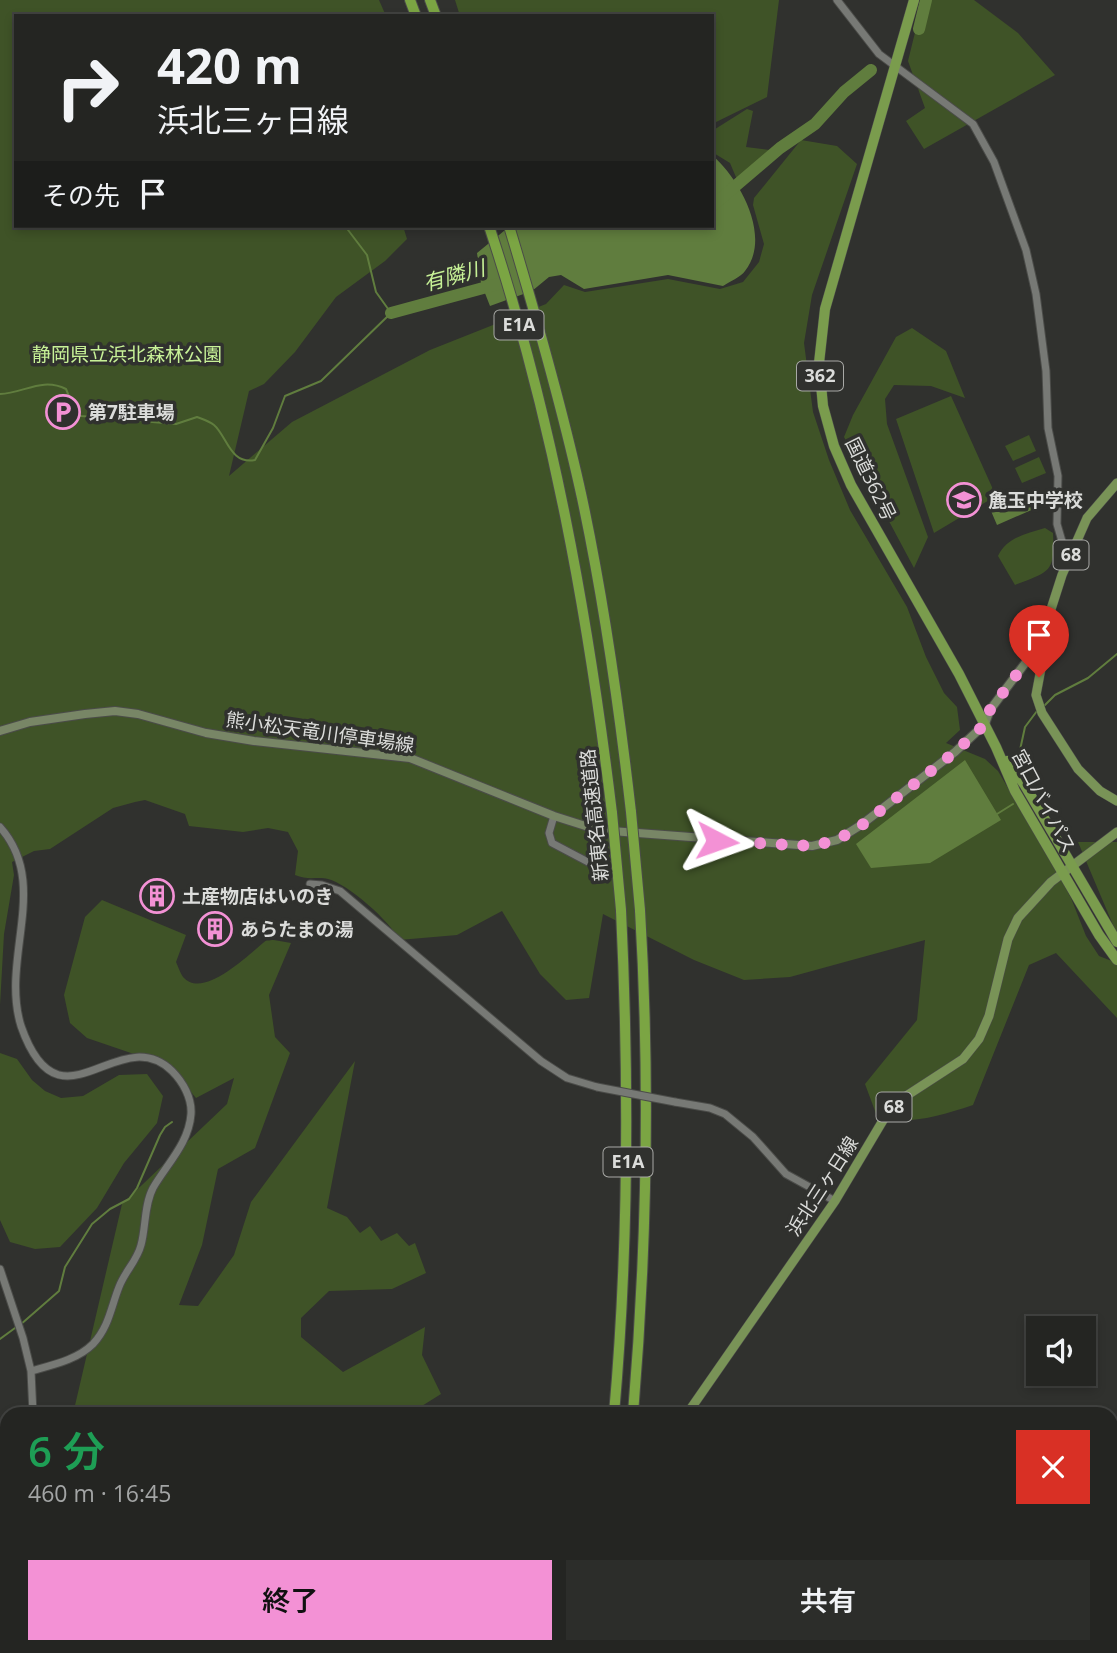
<!DOCTYPE html>
<html lang="ja">
<head>
<meta charset="utf-8">
<style>
	body { margin:0; font-family:"Open Sans","Noto Sans JP",sans-serif; background:#2c2d2a; color:#f1f3f6; height:100vh; display:flex; flex-direction:column; font-size:26px; white-space:nowrap }
	* { box-sizing:border-box; margin:0 }
	p { font-size:23px; color:#a3a5a5 }
	.icon { flex:none; width:38px; height:38px; fill:none; stroke:currentColor; stroke-width:2; stroke-linecap:round; stroke-linejoin:round }
	.map { position:relative; flex:1; overflow:hidden }
	.details { position:absolute; left:0px; top:1407px; width:1118px; height:247px; display:flex; flex-direction:column; background:#242522; border-radius:21px 21px 0 0; box-shadow:0 4px 10px #0003,0 0 0 2px #414240 }
	.details>* { flex:none }
	.hud { position:absolute; left:14px; top:14px; width:700px; height:214px; border-radius:0px; box-shadow:0 4px 10px #0003,0 0 0 2px #414240; background:#242522; color:#f1f3f6; overflow:hidden }
	.fabs { position:absolute; left:1026px; top:1316px; display:grid; gap:14px }
	.fabs a { display:grid; place-items:center; width:70px; height:70px; border-radius:0px; background:#242522; box-shadow:0 4px 10px #0003,0 0 0 2px #414240; font-size:35px }
	.pin { position:absolute; display:grid; place-items:center; width:60px; height:60px; color:#fff; margin:-72px -30px; border-radius:50% 50% 50% 0; rotate:-45deg; box-shadow:0 0 7px #0007 }
	.pin .icon { rotate:45deg }
	.me { position:absolute; width:77px; margin:-38px; rotate:94deg; stroke-linejoin:round; filter:drop-shadow(0 0 5px #0008) }
	.turn { display:flex; align-items:center; gap:24px; height:147px; padding:0 28px; font-size:32px }
	.turn .icon { width:91px; height:91px; stroke-width:2.5 }
	.turn b { display:block; font-size:49px; line-height:60px }
	.then { display:flex; align-items:center; height:66px; padding:0 28px; background:#0003; gap:14px; font-size:26px }
	.round { display:grid; place-items:center; flex:none; width:74px; height:74px; border-radius:0px; background:#2c2d2a }
	.headline { display:flex; align-items:center; justify-content:space-between; height:119px; padding:0 28px }
	h1 { font-size:42px; font-weight:600; line-height:52px; color:#1e9e55 }
	.button { display:flex; gap:14px; margin-top:auto; padding:14px 28px }
	.button a { flex:1; height:80px; border-radius:0px; background:#f391d5; color:#111; font-size:28px; font-weight:600; line-height:80px; text-align:center }
	.button a+a { background:#2c2d2a; color:#f1f3f6 }
	.map>svg:first-child { display:block }
	.green { fill:#3f5327 }
	.water { fill:#607d3e }
	.lines { fill:none; stroke-linecap:round; stroke-linejoin:round }
	.stream { stroke:#607d3e; stroke-width:2 }
	.river { stroke:#607d3e; stroke-width:12 }
	.tertiary-casing { stroke:#4b4c49; stroke-width:9 }
	.secondary-casing { stroke:#4b4c49; stroke-width:10 }
	.primary-casing { stroke:#4b4c49; stroke-width:10 }
	.trunk-casing { stroke:#4b4c49; stroke-width:11 }
	.motorway-casing { stroke:#4b4c49; stroke-width:12 }
	.tertiary { stroke:#777975; stroke-width:7 }
	.secondary { stroke:#788666; stroke-width:8 }
	.primary { stroke:#799357; stroke-width:9 }
	.trunk { stroke:#7a9c4d; stroke-width:10 }
	.motorway { stroke:#7ba543; stroke-width:10 }
	.tertiary-bridge-casing { stroke:#4b4c49; stroke-width:9; stroke-linecap:butt }
	.motorway-bridge-casing { stroke:#4b4c49; stroke-width:12; stroke-linecap:butt }
	.tertiary-bridge { stroke:#777975; stroke-width:7 }
	.motorway-bridge { stroke:#7ba543; stroke-width:10 }
	.route { stroke:#f391d5; stroke-width:12; stroke-dasharray:0 21.6 }
	.labels { text-anchor:middle; stroke-width:7; stroke-linejoin:round; paint-order:stroke }
	.shield { fill:#30312e; stroke:#a8a9a6; stroke-width:2 }
	.shield-label { font-size:18px; font-weight:bold; fill:#dbdcda }
	.park-label { font-size:19px; fill:#c7f197; stroke:#30312e }
	.poi-label { font-size:19px; font-weight:bold; fill:#dbdcda; stroke:#30312e; text-anchor:start }
	.street-label { font-size:19px; fill:#dbdcda; stroke:#30312e }
	.water-label { font-size:21px; font-style:italic; fill:#c6f096; stroke:#30312e }
</style>
</head>
<body>
<div class="map">
<svg width="1117" height="1653" viewBox="0 0 1117 1653">
	<rect width="100%" height="100%" fill="#30312e"/>
	<path class="green" d="M0,0H379L386,16H16V226H403L407,239L385,261L336,297L295,352L264,384L249,391L229,476L292,422L430,350L546,304L564,285L585,292L668,279L720,289L743,282L759,262L764,244L753,205L754,198L801,140L837,146L857,164L812,295L804,343L813,412L829,460L850,510L907,607L926,657L944,693L957,707L960,730L946,743L985,759L998,771L1051,861L1071,898L1086,936L1099,956L1117,963V1018L1056,953L1029,965L973,1105C940,1116 913,1124 878,1119L865,1084L917,1020L925,940L790,977L744,980L694,960L603,914L589,998L566,1000L540,974L502,911L457,935L399,940C391,922 348,884 328,879C318,876 309,881 295,875L298,851L288,832L268,828L243,832L189,826L185,814L145,800L135,802L113,808L50,849L34,851L12,862L14,875L4,934L0,1005Z
		M455,0H779L767,97L712,124V16H460Z
		M923,0H974L1018,33L1055,75L924,149L906,121L925,108L908,61Z
		M747,109L753,111L746,147L777,151L738,182L730,163L712,152V131Z
		M912,328L946,351L965,398L931,386L894,385L885,399L887,424L928,537L914,568L844,437L853,415L896,337Z
		M951,396L996,496L934,533L896,419Z
		M1029,435L1036,451L1013,461L1005,446Z
		M1039,457L1046,473L1022,483L1015,468Z
		M1045,528L1053,533C1055,573 1050,571 1015,585L998,556C1007,537 1026,534 1045,528Z
		M1078,842H1117V935L1116,932Z
		M102,900L186,935L176,962C178,966 180,973 183,977C204,1001 251,952 268,939L291,943L269,995L275,1037L290,1053L255,1148L218,1169L202,1245L179,1305L198,1306L234,1255L251,1202L355,1061L327,1208L347,1217L360,1233L370,1226L381,1241L397,1233L409,1246L415,1243L426,1273L392,1289L329,1291L301,1318V1337L343,1372L425,1327L422,1355L441,1394L417,1409L416,1414H73L122,1204L227,1104L234,1078L196,1098L169,1066L87,1038L70,1023L64,995L85,917Z
		M0,1053L17,1059L32,1080L45,1091L61,1098L83,1096L119,1075L147,1074L163,1096L157,1123L124,1163L97,1208L60,1247L35,1249L10,1242L0,1220Z
		M211,1647H529L528,1653H201Z"/>
	<path class="water" d="M712,155C740,179 772,237 745,271C741,277 729,282 723,286L668,275L584,289L561,275L549,277L532,291L490,306L481,283L477,253L510,226H712Z
		M1036,490L1043,505L997,525L991,511Z
		M965,760L1001,820L930,863L871,868L856,844Z"/>
	<g class="lines">
		<path class="stream" d="M0,394C24,393 42,377 66,389L76,413L81,416L176,424L197,417C202,419 209,421 214,425C227,436 230,465 255,460L273,428L285,396L321,381L391,313L376,292L367,255L345,226
			M1045,705L1055,695L1088,678L1117,654
			M1020,750L1025,727L1037,711
			M997,814L1013,804
			M20,1325L59,1291L65,1267L92,1224L110,1209L129,1199L137,1188L160,1135L165,1127L172,1122
			M0,1339L15,1328
			M0,1449L7,1454
			M124,1647V1653"/>
		<path class="river" d="M919,29L926,0
			M712,206L780,148L815,124L844,92L871,70
			M391,313L498,284"/>
		<g class="tertiary-casing">
			<path id="tertiary" d="M837,0L879,54L973,124L994,162L1026,250L1036,294L1046,371L1048,428L1058,476L1057,524L1068,562
				M554,816L549,833L552,843L588,862
				M0,827C51,884 0,958 21,1026C60,1138 118,1019 172,1071C183,1082 192,1098 191,1114C189,1143 167,1164 153,1188C144,1205 146,1227 141,1245C137,1261 125,1271 119,1287C111,1307 109,1327 93,1344C77,1360 52,1365 31,1371L33,1414
				M310,884L322,885L340,891L541,1061L567,1078L597,1087
				M675,1102L710,1108L725,1114L753,1137L786,1174L835,1201
				M0,1269L23,1338L31,1371
				M79,1647L80,1653
				M548,1653L549,1647
				M659,1653V1647"/>
		</g>
		<g class="secondary-casing">
			<path id="secondary" d="M0,731L30,722L85,714L115,711L138,714L206,733L254,741L410,758L554,816L598,830L812,846L837,840L861,825L955,752L985,724L990,710L1044,638"/>
		</g>
		<g class="primary-casing">
			<path id="primary" d="M1117,483L1087,518L1062,575L1044,631L1043,658L1036,695L1042,713L1078,769L1100,791L1117,801
				M687,1414L835,1201L885,1117L903,1098L963,1059L979,1039L989,1016L1008,939L1018,918L1051,882L1117,832
				M410,1653L415,1647"/>
		</g>
		<g class="trunk-casing">
			<path id="trunk" d="M914,0L825,309L819,363L823,406L834,446L851,485L959,674L996,747L1015,791L1099,935L1117,960
				M1007,761L1024,784L1117,942"/>
		</g>
		<g class="motorway-casing">
			<path id="motorway" d="M410,0L416,16
				M430,0L436,16
				M489,226C552,416 588,614 612,813
				M509,226C536,316 562,406 582,498C604,601 619,707 631,812
				M614,1414C629,1246 629,1079 621,910
				M633,1414C647,1246 650,1078 640,910
				M592,1653L593,1647
				M611,1653L612,1647"/>
		</g>
		<use href="#tertiary" class="tertiary"/>
		<use href="#secondary" class="secondary"/>
		<use href="#primary" class="primary"/>
		<use href="#trunk" class="trunk"/>
		<use href="#motorway" class="motorway"/>
		<g class="tertiary-bridge-casing">
			<path id="tertiary-bridge" d="M597,1087L675,1102"/>
		</g>
		<g class="motorway-bridge-casing">
			<path id="motorway-bridge" d="M631,812L640,910
				M612,813L621,910"/>
		</g>
		<use href="#tertiary-bridge" class="tertiary-bridge"/>
		<use href="#motorway-bridge" class="motorway-bridge"/>
	</g>
	<g class="lines">
		<path class="route" d="M717,841L812,846L837,840L862,825L955,752L985,724L990,710L1044,638L1039,677"/>
	</g>
	<defs>
		<g id="parking-ring" transform="scale(1.75)"><circle r="9.5" fill="#30312e" stroke="#f391d5" stroke-width="1.5"/><path d="M-3.5-5.5H1a3.5 3.5 0 0 1 0 7H-1V5.5H-3.5ZM-1-3.4V-.6H.8a1.4 1.4 0 0 0 0-2.8Z" fill="#f391d5"/></g>
		<g id="school-ring" transform="scale(1.75)"><circle r="9.5" fill="#30312e" stroke="#f391d5" stroke-width="1.5"/><path d="M0-5L7-2L0 1L-7-2ZM-4 1L0 2.5L4 1V4Q0 6-4 4Z" fill="#f391d5"/></g>
		<g id="building-ring" transform="scale(1.75)"><circle r="9.5" fill="#30312e" stroke="#f391d5" stroke-width="1.5"/><path d="M-4-6H4V6H1V3H-1V6H-4ZM-2.5-4.3h1.7v1.8h-1.7ZM.8-4.3h1.7v1.8H.8ZM-2.5-1h1.7V.8h-1.7ZM.8-1h1.7V.8H.8Z" fill="#f391d5"/></g>
	</defs>
	<g fill-rule="evenodd">
		<use href="#parking-ring" x="63" y="412"/>
		<use href="#school-ring" x="964" y="500"/>
		<use href="#building-ring" x="157" y="896"/>
		<use href="#building-ring" x="215" y="929"/>
	</g>
	<g class="labels">
		<g class="shield">
			<rect x="494.5" y="310.5" width="49" height="29" rx="5"/>
			<rect x="797" y="361.5" width="46" height="29" rx="5"/>
			<rect x="1053.5" y="540.5" width="35" height="29" rx="5"/>
			<rect x="876.5" y="1092.5" width="35" height="29" rx="5"/>
			<rect x="603.5" y="1147.5" width="49" height="29" rx="5"/>
		</g>
		<g class="shield-label">
			<text x="519" y="331">E1A</text>
			<text x="820" y="382">362</text>
			<text x="1071" y="561">68</text>
			<text x="894" y="1113">68</text>
			<text x="628" y="1168">E1A</text>
		</g>
		<g class="park-label">
			<text x="127" y="361">静岡県立浜北森林公園</text>
		</g>
		<g class="poi-label">
			<text x="88" y="419">第7駐車場</text>
			<text x="988" y="507">麁玉中学校</text>
			<text x="182" y="903">土産物店はいのき</text>
			<text x="240" y="936">あらたまの湯</text>
		</g>
		<g class="street-label">
			<text transform="translate(871 479) rotate(64)" y="7">国道362号</text>
			<text transform="translate(320 732) rotate(8)" y="7">熊小松天竜川停車場線</text>
			<text transform="translate(1044 801) rotate(62)" y="7">宮口バイパス</text>
			<text transform="translate(594 815) rotate(-96)" y="7">新東名高速道路</text>
			<text transform="translate(822 1186) rotate(-57)" y="7">浜北三ヶ日線</text>
		</g>
		<g class="water-label">
			<text transform="translate(454 276) rotate(-15)" y="7">有隣川</text>
		</g>
	</g>
</svg>
<div class="fabs">
<a><svg class="icon" aria-label="sound" viewBox="0 0 24 24"><path d="M4 9h4l5-4v14l-5-4H4zM17 9q2 3 0 6"/></svg></a>
</div>
<div class="pin" style="left:1039px;top:677px;background:#d93025"><svg class="icon" aria-label="arrive" viewBox="0 0 24 24"><path d="M6 21V4h12l-3 4 3 4H6"/></svg></div>
<svg class="me" style="left:717px;top:841px" viewBox="-20 -20 40 40"><path d="M0-17L14 15 0 8-14 15z" fill="#f391d5" stroke="#fff" stroke-width="4"/></svg>
<div class="hud">
<div class="turn"><svg class="icon" aria-label="right" viewBox="0 0 24 24"><path d="M7 20v-9h11M14 6l5 5-5 5"/></svg><div><b>420 m</b>浜北三ヶ日線</div></div>
<div class="then">その先<svg class="icon" aria-label="arrive" viewBox="0 0 24 24"><path d="M6 21V4h12l-3 4 3 4H6"/></svg></div>
</div>
<section class="details">
<div class="headline"><div><h1>6 分</h1><p>460 m · 16:45</p></div><a class="round" style="background:#d93025;color:#fff"><svg class="icon" aria-label="close" viewBox="0 0 24 24"><path d="M6 6l12 12M18 6L6 18"/></svg></a></div>
<div class="button"><a>終了</a><a>共有</a></div>
</section>
</div>
</body>
</html>
